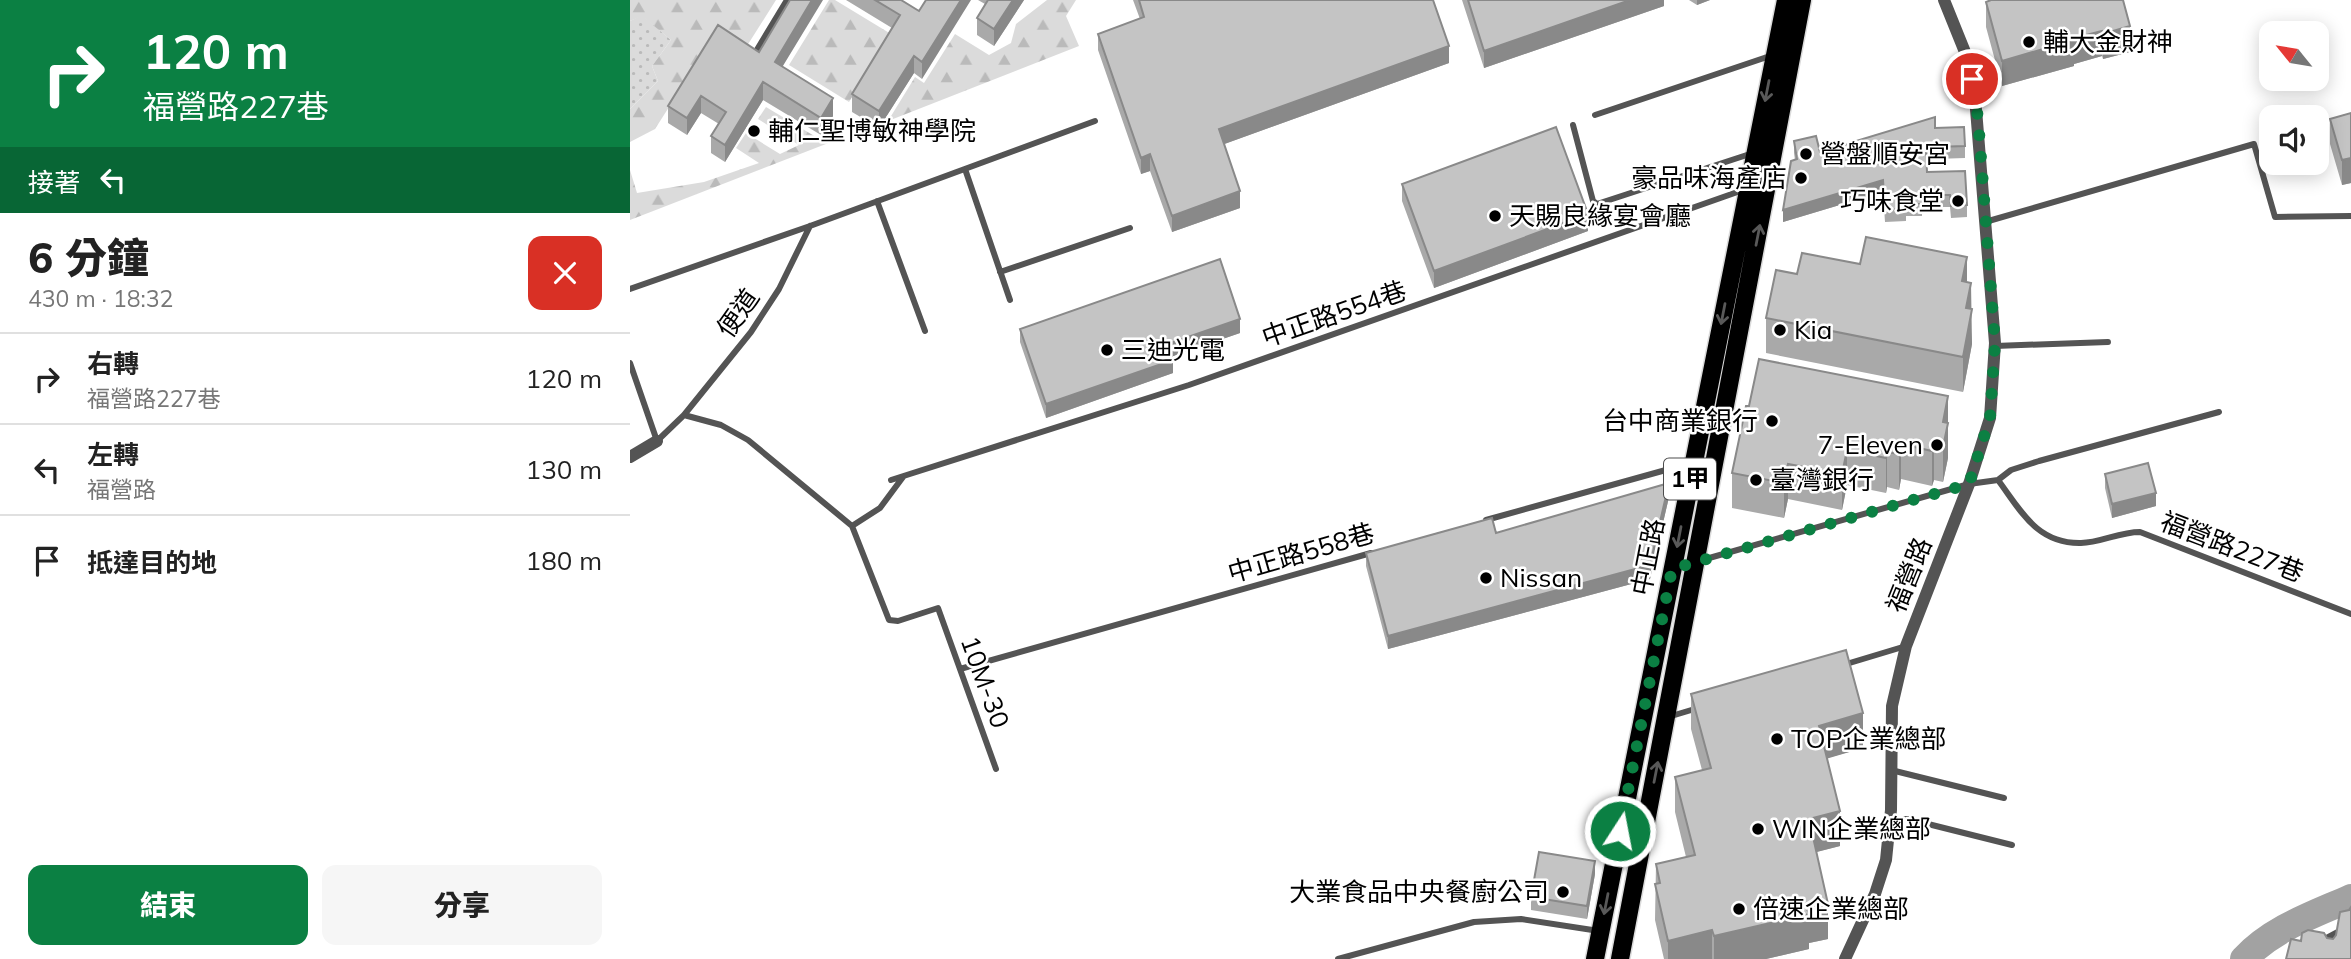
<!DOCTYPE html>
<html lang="zh-TW">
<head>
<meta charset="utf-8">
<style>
	body { margin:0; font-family:Mulish,"Noto Sans TC",sans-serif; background:#f6f6f6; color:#222; height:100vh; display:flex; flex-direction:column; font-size:26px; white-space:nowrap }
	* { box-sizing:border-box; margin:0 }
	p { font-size:23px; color:#767676 }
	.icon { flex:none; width:38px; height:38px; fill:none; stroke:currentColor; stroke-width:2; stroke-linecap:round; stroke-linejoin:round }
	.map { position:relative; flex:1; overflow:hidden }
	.panel { display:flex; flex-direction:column; background:#fff; width:630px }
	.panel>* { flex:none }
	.guide { background:#0b8043; color:#fff; overflow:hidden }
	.needle { width:46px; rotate:300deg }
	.controls { position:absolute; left:1629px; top:21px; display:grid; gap:14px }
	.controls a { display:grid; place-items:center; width:70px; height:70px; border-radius:14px; background:#fff; box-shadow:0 4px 18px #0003; font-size:35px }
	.pin { position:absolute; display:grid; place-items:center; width:60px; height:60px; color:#fff; margin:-30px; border:4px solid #fff; border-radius:50%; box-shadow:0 2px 7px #0007 }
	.me { position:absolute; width:77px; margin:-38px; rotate:11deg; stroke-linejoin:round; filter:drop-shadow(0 0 5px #0008) }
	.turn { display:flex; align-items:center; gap:24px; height:147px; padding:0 28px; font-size:32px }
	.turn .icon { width:91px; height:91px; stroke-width:2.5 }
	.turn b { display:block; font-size:49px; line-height:60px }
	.then { display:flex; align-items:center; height:66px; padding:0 28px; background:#0003; gap:14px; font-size:26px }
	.round { display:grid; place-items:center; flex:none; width:74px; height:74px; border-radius:14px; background:#f6f6f6 }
	.headline { display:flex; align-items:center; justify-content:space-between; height:119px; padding:0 28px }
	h1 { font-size:42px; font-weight:800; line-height:52px }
	.cta { display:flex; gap:14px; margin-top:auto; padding:14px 28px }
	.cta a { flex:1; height:80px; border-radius:14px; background:#0b8043; color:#fff; font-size:28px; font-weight:800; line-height:80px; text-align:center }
	.cta a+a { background:#f6f6f6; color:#222 }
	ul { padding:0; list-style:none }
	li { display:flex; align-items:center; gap:21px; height:91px; padding:0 28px; border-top:2px solid #e0e0e0 }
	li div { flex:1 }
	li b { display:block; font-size:26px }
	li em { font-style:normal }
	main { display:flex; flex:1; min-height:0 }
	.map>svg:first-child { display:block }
	.grass { fill:url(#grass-dots) }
	.forest { fill:url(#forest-firs) }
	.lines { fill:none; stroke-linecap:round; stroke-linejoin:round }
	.river { stroke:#a2a2a2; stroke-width:28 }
	.primary-casing { stroke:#dbdbdb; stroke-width:21 }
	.lane { stroke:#545454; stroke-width:6 }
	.street { stroke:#545454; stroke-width:12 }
	.primary { stroke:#000; stroke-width:18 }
	.wall { fill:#a9a9a9 }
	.shaded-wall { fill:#898989 }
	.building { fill:#c4c4c4; stroke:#898989; stroke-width:2 }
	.oneway { stroke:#595959 }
	.route { stroke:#0b8043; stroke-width:12; stroke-dasharray:0 21.6 }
	.poi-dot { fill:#000; stroke:#fff; stroke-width:2.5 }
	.labels { text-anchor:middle; stroke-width:5; stroke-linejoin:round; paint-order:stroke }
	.shield { fill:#fff; stroke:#4c4c4c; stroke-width:2 }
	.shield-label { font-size:24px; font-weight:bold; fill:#000 }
	.poi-label { font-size:26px; fill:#000; stroke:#fff; text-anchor:start }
	.street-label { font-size:26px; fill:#000; stroke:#fff }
</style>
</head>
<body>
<main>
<section class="panel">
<div class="guide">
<div class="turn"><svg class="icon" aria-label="right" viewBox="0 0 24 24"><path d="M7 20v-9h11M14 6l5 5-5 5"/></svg><div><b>120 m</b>福營路227巷</div></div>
<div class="then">接著<svg class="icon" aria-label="left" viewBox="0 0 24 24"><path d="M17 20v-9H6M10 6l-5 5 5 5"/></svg></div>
</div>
<div class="headline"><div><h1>6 分鐘</h1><p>430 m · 18:32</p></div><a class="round" style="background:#d93025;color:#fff"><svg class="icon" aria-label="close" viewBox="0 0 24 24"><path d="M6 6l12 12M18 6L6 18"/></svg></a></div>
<ul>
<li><svg class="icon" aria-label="right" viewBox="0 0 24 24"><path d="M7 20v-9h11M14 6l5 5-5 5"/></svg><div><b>右轉</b><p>福營路227巷</p></div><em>120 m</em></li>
<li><svg class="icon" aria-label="left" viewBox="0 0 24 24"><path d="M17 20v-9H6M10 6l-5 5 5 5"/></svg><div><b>左轉</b><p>福營路</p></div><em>130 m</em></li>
<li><svg class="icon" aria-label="arrive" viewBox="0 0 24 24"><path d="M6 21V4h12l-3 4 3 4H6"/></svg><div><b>抵達目的地</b></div><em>180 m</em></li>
</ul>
<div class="cta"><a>結束</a><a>分享</a></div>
</section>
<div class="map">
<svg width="1721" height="959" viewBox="0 0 1721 959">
	<defs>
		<pattern id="grass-dots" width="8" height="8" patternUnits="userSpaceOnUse" patternTransform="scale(1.75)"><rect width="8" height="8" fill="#dbdbdb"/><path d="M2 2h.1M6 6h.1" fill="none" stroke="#bababa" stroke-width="1.8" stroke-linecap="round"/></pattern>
		<pattern id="forest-firs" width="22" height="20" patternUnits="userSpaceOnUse" patternTransform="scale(1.75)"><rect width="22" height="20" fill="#dbdbdb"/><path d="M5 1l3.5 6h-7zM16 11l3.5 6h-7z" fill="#bababa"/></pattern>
	</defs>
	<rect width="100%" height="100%" fill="#fff"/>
	<path class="grass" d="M12,15L41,40L22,66L28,81L0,109V21Z"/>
	<path class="forest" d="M0,0H146L115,49L87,32L25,129L0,142V109L28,81L22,66L41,40L12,16L0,21Z
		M199,0H205L261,34L219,102L159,65Z
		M417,0H446L436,16L449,46L258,121L285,77L294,83L325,34L359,55L381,43L386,24Z
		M136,107L191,140L199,129L214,137L0,220V170L7,193L74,182L129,163L106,148L116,133L150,154L169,145L128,119Z"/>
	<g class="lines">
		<path class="river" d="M1614,959C1643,928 1683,915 1721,898"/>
		<g class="primary-casing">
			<path id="primary" d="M965,959L1156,0
				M990,959L1172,0"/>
		</g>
		<path class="lane" d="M125,53L157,0
			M965,115L1143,55
			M943,125L963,201L967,204L1123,153
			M335,169L380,300
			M247,201L295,331
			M1355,222L1624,144L1645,217L1721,216
			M370,272L500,228
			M0,289L180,226L465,121
			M1365,346L1478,342
			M0,363L27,441L54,415L121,332L149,289L180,226
			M54,415L91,425L118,440L222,526L259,620L268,621L308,608L366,769
			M261,480L559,385L1116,189
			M1368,480L1381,470L1409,461L1589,412
			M856,520L1061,463
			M222,526L250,508L273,477
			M1044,568L1339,484L1368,480C1391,511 1407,544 1451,543C1470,543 1489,532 1510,532L1721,614
			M1213,665L1276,646
			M330,669L741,553
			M1038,717L1068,708
			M1261,770L1374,798
			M1260,819H1278L1382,845
			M1691,941L1721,925
			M708,959L844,922L891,919L969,931"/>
		<path class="street" d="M0,457L27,441
			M1215,959L1245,894L1256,860L1261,810L1262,706L1276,646L1339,484L1360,418L1365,343L1345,97L1339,62L1314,0"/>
		<use href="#primary" class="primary"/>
	</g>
	<path class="wall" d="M216,0H271L289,11L296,0L292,79L284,73L249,128L222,112V94L262,28Z
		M348,0H394L364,46L347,35V18L355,4Z
		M503,0H803L819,63L594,144L610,208L542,232L520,171L511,174L468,50V34L510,19Z
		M832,0H1034V6L854,68Z
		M1059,0H1080L1067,5Z
		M1493,0L1500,52L1473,59L1472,56L1444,64V66L1372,86L1356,27V2Z
		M129,52L152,67L203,116L191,135L133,100L95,162L81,153V136L89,124L71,113L57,135L38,123V106Z
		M1721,113V183L1712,185L1700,144V119Z
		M1305,128L1335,146V158L1305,159V161L1297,162V172L1337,205V217L1321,218L1320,207H1292V216H1276V221L1255,222L1253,192L1153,222L1165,160L1164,153V141L1190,152Z
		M772,184L958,231L804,288L772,201Z
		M1230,264L1337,282L1342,344L1333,392L1136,353V318L1167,274Z
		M390,329L610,333L542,356L543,373L416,418L390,342Z
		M1318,396V458L1313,482L1304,480L1302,486L1271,479L1269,490L1257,487L1256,493L1217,485L1212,510L1158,499L1154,518L1102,508V473L1119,406Z
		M1475,474L1526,506L1482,518L1475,488Z
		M1039,497L1020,579L758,649L736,566V553L866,533Z
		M1061,694L1233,748L1197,758L1210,846L1186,852L1198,939L1179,943V949L1136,959H1034L1025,920L1026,864L1056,857L1045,812V777L1072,770L1061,729Z
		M965,874L957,919L901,910V897Z"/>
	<path class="shaded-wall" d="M182,0H193L145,79V62Z
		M331,0H341L292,79V62Z
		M383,0H394L364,46V29Z
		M1000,0H1034V6L854,68V51Z
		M1067,0H1080L1067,5Z
		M1500,26V52L1473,59V34Z
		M1472,31V56L1444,64V66L1372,86V61Z
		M819,46V63L589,146V129Z
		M284,56V73L249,128V111Z
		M133,82V100L95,162V145Z
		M71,96V113L57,135V118Z
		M203,98V116L191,135V118Z
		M520,154V171L511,174V158Z
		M1721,158V183L1712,185V160Z
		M1253,180V192L1153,222V210Z
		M610,191V208L542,232V216Z
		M958,214V231L804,288V271Z
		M1337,257V292L1332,281Z
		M1341,283L1342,344L1333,392V357L1336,308Z
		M610,319V333L538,358V344Z
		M543,360V373L416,418V404Z
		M1318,396V458L1313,482V422Z
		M1271,444V479L1269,490V454Z
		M1304,445V480L1302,486V451Z
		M1217,450V485L1212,510V474Z
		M1257,452V487L1256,493V458Z
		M1158,464V499L1154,518V483Z
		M1039,483V497L1020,579L758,649V636Z
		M1526,493V506L1482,518V504Z
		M1233,713V748L1189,761V726Z
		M1210,811V846L1179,854V819Z
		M965,861V874L957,919V906Z
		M1198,904V939L1179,943V949L1136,959H1084V936L1177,909Z
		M1082,930V959H1038V941Z"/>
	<path class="building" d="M160,0H182L145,62L203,98L191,118L133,82L95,145L81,136L96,112L71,96L57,118L38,106L88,25L129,52Z
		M245,0H271L289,11L296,0H331L292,62L284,56L249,111L222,94L270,15Z
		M358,0H383L364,29L347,18Z
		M509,0H803L819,46L589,129L610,191L542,216L520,154L511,158L468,34L514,17Z
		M838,0H1000L854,51Z
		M1361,0H1493L1500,26L1473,34L1472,31L1444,38V40L1372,61L1356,2Z
		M1721,113V158L1712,160L1700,119Z
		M1305,117V128L1334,127L1335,146L1305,147V149L1296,150L1297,172L1335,171L1337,205L1321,206L1320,195H1292V204H1276V209L1255,210L1253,180L1153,210L1161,161L1167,159L1164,141L1186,136L1190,152Z
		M926,127L958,214L804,271L772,184Z
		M1236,237L1337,257L1332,281L1341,283L1336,308L1342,309L1333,357L1136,318L1146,270L1167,274L1172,253L1230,264Z
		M590,259L610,319L538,344L543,360L416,404L390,329Z
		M1129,359L1318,396L1313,422L1318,423L1313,447L1304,445L1302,451L1271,444L1269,454L1257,452L1256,458L1217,450L1212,474L1158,464L1154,483L1102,473L1116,406H1119Z
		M1518,463L1526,493L1482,504L1475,474Z
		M1039,483L1020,565L758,636L736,553L862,518L866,533Z
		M1216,650L1233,713L1189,726L1210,811L1179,819L1198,904L1177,909L1179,914L1084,936L1082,930L1038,941L1025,884L1030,883L1026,864L1065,855L1045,777L1081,768L1061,694Z
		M909,852L965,861L957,906L901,897Z
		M1721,907V959H1656L1661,939L1671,941L1672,933L1678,930L1694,933L1697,938L1703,939L1706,935L1710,912L1719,910Z"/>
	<defs><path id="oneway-shaft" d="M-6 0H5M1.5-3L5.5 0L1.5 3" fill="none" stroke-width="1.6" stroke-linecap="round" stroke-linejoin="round" transform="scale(1.75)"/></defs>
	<g class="oneway">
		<use href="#oneway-shaft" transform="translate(1137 91) rotate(101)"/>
		<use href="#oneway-shaft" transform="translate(1128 235) rotate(-79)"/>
		<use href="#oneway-shaft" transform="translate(1093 314) rotate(101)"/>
		<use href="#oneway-shaft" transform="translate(1049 537) rotate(101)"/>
		<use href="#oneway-shaft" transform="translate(1026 772) rotate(-79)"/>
		<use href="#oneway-shaft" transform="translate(976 904) rotate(101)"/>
	</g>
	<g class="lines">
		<path class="route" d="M990,831L1042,569L1339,484L1360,418L1365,343L1348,118L1342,79"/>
	</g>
	<g class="poi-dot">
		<circle cx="1399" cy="42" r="7"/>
		<circle cx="124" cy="131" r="7"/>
		<circle cx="1176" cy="154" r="7"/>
		<circle cx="1171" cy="178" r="7"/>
		<circle cx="1328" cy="201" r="7"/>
		<circle cx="865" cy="216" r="7"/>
		<circle cx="1150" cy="330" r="7"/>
		<circle cx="477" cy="350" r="7"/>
		<circle cx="1142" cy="421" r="7"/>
		<circle cx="1307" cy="445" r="7"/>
		<circle cx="1126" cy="480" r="7"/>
		<circle cx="856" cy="578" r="7"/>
		<circle cx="1147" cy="739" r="7"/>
		<circle cx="1128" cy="829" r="7"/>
		<circle cx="933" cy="892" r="7"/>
		<circle cx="1109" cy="909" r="7"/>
	</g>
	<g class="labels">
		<rect class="shield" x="1034" y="458.5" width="52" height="41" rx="5"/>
		<g class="shield-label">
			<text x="1060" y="487">1甲</text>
		</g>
		<g class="poi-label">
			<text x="1413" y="51">輔大金財神</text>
			<text x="138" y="140">輔仁聖博敏神學院</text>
			<text x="1190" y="163">營盤順安宮</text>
			<text x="1157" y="187" text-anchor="end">豪品味海產店</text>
			<text x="1314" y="210" text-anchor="end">巧味食堂</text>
			<text x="879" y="225">天賜良緣宴會廳</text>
			<text x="1164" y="339">Kia</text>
			<text x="491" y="359">三迪光電</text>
			<text x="1128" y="430" text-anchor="end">台中商業銀行</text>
			<text x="1293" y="454" text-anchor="end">7-Eleven</text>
			<text x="1140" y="489">臺灣銀行</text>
			<text x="870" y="587">Nissan</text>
			<text x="1161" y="748">TOP企業總部</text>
			<text x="1142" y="838">WIN企業總部</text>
			<text x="919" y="901" text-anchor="end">大業食品中央餐廚公司</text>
			<text x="1123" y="918">倍速企業總部</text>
		</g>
		<g class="street-label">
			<text transform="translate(108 313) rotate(-55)" y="9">便道</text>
			<text transform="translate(704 314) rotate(-19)" y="9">中正路554巷</text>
			<text transform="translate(1602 547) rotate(21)" y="9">福營路227巷</text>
			<text transform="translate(671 553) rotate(-16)" y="9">中正路558巷</text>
			<text transform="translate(1018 557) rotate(-79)" y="9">中正路</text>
			<text transform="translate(1279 575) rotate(-68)" y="9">福營路</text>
			<text transform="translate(355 682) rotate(70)" y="9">10M-30</text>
		</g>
	</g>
</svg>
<div class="controls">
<a><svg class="needle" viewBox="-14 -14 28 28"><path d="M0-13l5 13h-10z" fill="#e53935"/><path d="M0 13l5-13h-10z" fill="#767676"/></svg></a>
<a><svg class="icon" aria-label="sound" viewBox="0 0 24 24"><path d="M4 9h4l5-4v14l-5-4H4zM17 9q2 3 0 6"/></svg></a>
</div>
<div class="pin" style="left:1342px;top:79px;background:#d93025"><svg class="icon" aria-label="arrive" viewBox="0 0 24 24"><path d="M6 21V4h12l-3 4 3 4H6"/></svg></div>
<svg class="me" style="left:990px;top:831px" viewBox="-20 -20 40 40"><circle r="17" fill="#0b8043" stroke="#fff" stroke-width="3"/><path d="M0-11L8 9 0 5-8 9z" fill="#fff"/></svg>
</div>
</main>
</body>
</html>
